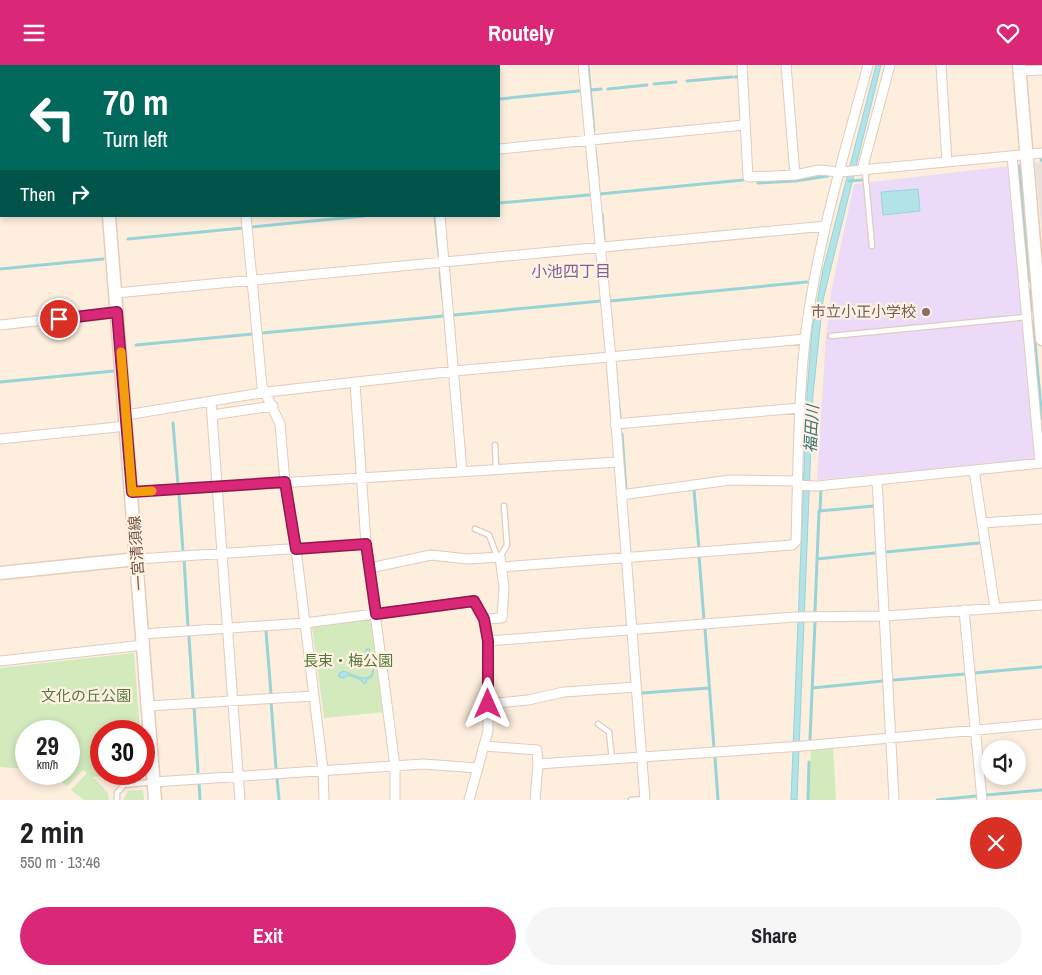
<!DOCTYPE html>
<html lang="en">
<head>
<meta charset="utf-8">
<style>
	body { margin:0; font-family:"Archivo Narrow","Noto Sans JP",sans-serif; background:#f6f6f6; color:#202124; height:100vh; display:flex; flex-direction:column; font-size:19px; white-space:nowrap }
	* { box-sizing:border-box; margin:0 }
	p { font-size:16px; color:#757577 }
	.icon { flex:none; width:28px; height:28px; fill:none; stroke:currentColor; stroke-width:2; stroke-linecap:round; stroke-linejoin:round }
	.map { position:relative; height:735px; overflow:hidden }
	.details { display:flex; flex-direction:column; background:#fff; flex:1 }
	.details>* { flex:none }
	.top-card { position:absolute; left:0px; top:0px; width:500px; height:152px; box-shadow:0 2px 8px #0003; background:#00695c; color:#fff; overflow:hidden }
	.controls { position:absolute; left:981px; top:675px; display:grid; gap:10px }
	.controls a { display:grid; place-items:center; width:45px; height:45px; border-radius:50%; background:#fff; box-shadow:0 2px 8px #0003; font-size:25px }
	.speed { position:absolute; left:15px; top:655px; display:flex; gap:10px; font-size:25px; font-weight:700; text-align:center }
	.speed>* { display:grid; place-content:center; width:65px; height:65px; border-radius:50%; background:#fff; box-shadow:0 2px 8px #0003; line-height:1 }
	.speed small { font-size:12px; font-weight:400 }
	.speed .limit { border:8px solid #d22; background:#fff; color:#111 }
	.pin { position:absolute; display:grid; place-items:center; width:42px; height:42px; color:#fff; margin:-21px; border:2px solid #fff; border-radius:50%; box-shadow:0 1px 5px #0007 }
	.me { position:absolute; width:55px; margin:-28px; rotate:0deg; stroke-linejoin:round; filter:drop-shadow(0 0 4px #0008) }
	.turn { display:flex; align-items:center; gap:18px; height:105px; padding:0 20px; font-size:22px }
	.turn .icon { width:65px; height:65px; stroke-width:2.5 }
	.turn b { display:block; font-size:35px; line-height:42px }
	.then { display:flex; align-items:center; height:48px; padding:0 20px; background:#0003; gap:10px; font-size:19px }
	.round { display:grid; place-items:center; flex:none; width:52px; height:52px; border-radius:26px; background:#f6f6f6 }
	.summary { display:flex; align-items:center; justify-content:space-between; height:85px; padding:0 20px }
	h1 { font-size:30px; font-weight:800; line-height:38px }
	.button { display:flex; gap:10px; margin-top:auto; padding:10px 20px }
	.button a { flex:1; height:58px; border-radius:30px; background:#db2777; color:#fff; font-size:20px; font-weight:800; line-height:58px; text-align:center }
	.button a+a { background:#f6f6f6; color:#202124 }
	header { display:flex; justify-content:space-between; align-items:center; height:65px; padding:0 20px; background:#db2777; color:#fff; font-size:22px; font-weight:800 }
	.map>svg:first-child { display:block }
	.industrial { fill:#eae1da }
	.education { fill:#ebdbf8 }
	.green { fill:#d2eabc }
	.water { fill:#b2e3e6; stroke:#98d3d8 }
	.lines { fill:none; stroke-linecap:round; stroke-linejoin:round }
	.stream { stroke:#98d3d8; stroke-width:3 }
	.lane-casing { stroke:#e2cbbd; stroke-width:7 }
	.street-casing { stroke:#e2cbbd; stroke-width:11 }
	.secondary-casing { stroke:#e8ccba; stroke-width:15 }
	.lane { stroke:#fff; stroke-width:4.5 }
	.street { stroke:#fff; stroke-width:9 }
	.secondary { stroke:#fff; stroke-width:12 }
	.route-casing { stroke:#8e194d; stroke-width:12 }
	.route { stroke:#db2777; stroke-width:9 }
	.slow { stroke:#f59e0b; stroke-width:9 }
	.education-dot { fill:#8d6e63; stroke:#fff2e4; stroke-width:2 }
	.labels { text-anchor:middle; stroke-width:4.5; stroke-linejoin:round; paint-order:stroke }
	.education-label { font-size:15px; fill:#785e54; stroke:#fff2e4; text-anchor:end }
	.street-label { font-size:15px; fill:#735246; stroke:#fff2e4 }
	.park-label { font-size:15px; fill:#54793d; stroke:#fff2e4 }
	.neighbourhood-label { font-size:16px; fill:#806197; stroke:#fff2e4 }
	.water-label { font-size:16px; font-style:italic; fill:#3a7479; stroke:#fff2e4 }
</style>
</head>
<body>
<header><svg class="icon" aria-label="menu" viewBox="0 0 24 24"><path d="M4 6h16M4 12h16M4 18h16"/></svg>Routely<svg class="icon" aria-label="heart" viewBox="0 0 24 24"><path d="M12 20l-8-8c-3-5 5-10 8-4 3-6 11-1 8 4z"/></svg></header>
<div class="map">
<svg width="1042" height="735" viewBox="0 0 1042 735">
	<rect width="100%" height="100%" fill="#fdeede"/>
	<path class="industrial" d="M1041,96H1042V169L1035,98Z"/>
	<path class="education" d="M1010,101L1036,394L817,415L826,271L832,222L854,119Z"/>
	<path class="green" d="M372,553L385,647L324,653L312,561Z
		M134,588L140,666H101V709H135L93,712L108,728L109,735H84L71,725L87,708L83,705L67,721L60,716L77,701L75,700L69,708V666H26V704L0,702V603Z
		M833,682L836,735H809L811,683Z
		M143,725L144,735H123L128,726Z"/>
	<path class="water" d="M876,0H881L823,235L813,329L797,735H791L807,329L812,265L823,205Z
		M918,124L920,146L883,150L881,127Z
		M366,584H370L368,590L375,600L372,612L366,615L367,617L364,619L361,615L348,610L344,613L339,612V608L344,606C354,610 372,622 374,601L366,592Z"/>
	<g class="lines">
		<path class="stream" d="M588,0L594,66
			M735,12H738
			M687,16L732,12
			M654,19L676,17
			M608,24L647,20
			M590,25L601,24
			M499,34L579,26
			M595,84L598,113
			M1041,95H1042
			M1019,101L1029,216
			M849,116L862,115
			M758,118L795,116L828,111
			M600,129L743,115
			M499,138L589,130
			M602,149L604,173
			M435,151L439,189
			M252,162L364,151
			M128,174L243,163
			M0,204L103,194
			M440,207L443,234
			M1030,226L1032,246
			M610,236L807,217
			M454,250L601,236
			M1033,257L1042,354
			M262,268L444,251V247
			M136,280L253,269
			M0,317L114,306
			M618,334L620,351
			M173,358L178,420
			M622,369L626,426
			M694,425L699,484
			M179,430L183,487
			M820,446L821,424
			M886,487L979,478
			M699,491L704,555
			M184,493L188,562
			M817,494L874,488
			M815,546L819,446L874,441
			M705,564L714,683
			M266,566L271,629
			M189,572L193,634
			M974,608L1042,602
			M894,615L965,609
			M812,623L883,616
			M642,628L709,623
			M271,636L276,703
			M194,641L198,707
			M810,674L815,557
			M715,693L718,735
			M277,713L279,735
			M199,718L200,735
			M986,730L1042,725
			M808,735L809,697
			M937,735L976,731"/>
		<g class="lane-casing">
			<path id="lane" d="M865,105L872,181
				M831,271L1027,252
				M495,380L496,403
				M475,464L489,470L497,491
				M500,492L507,480L504,441
				M598,659L609,667L612,694
				M117,735V728L124,720L153,717
				M631,735L645,734"/>
		</g>
		<g class="street-casing">
			<path id="street" d="M86,0L87,1
				M425,0L426,1
				M583,0L611,294L645,735
				M742,0L748,112L795,110
				M786,0L795,110L819,105L840,107L1042,88
				M941,0L947,97
				M1020,6L1042,5
				M0,81H1
				M499,84L744,60
				M1012,91L1040,398
				M862,105L890,0
				M0,132H1
				M246,151L262,321L280,359L285,417L296,484L323,705L324,735
				M440,151L462,406
				M116,228L826,161
				M0,260L117,247
				M355,318L366,479L395,701V735
				M211,337L240,735
				M126,350L267,327L455,306L805,274
				M212,350L273,341
				M615,359L800,343
				M0,374L127,361
				M974,405L995,543
				M877,415L894,735
				M797,420L817,421L1042,398
				M132,427L618,397
				M621,430L730,415L797,416
				M982,458L1042,454
				M137,494L366,479
				M502,502L792,480L796,476C798,409 798,341 805,274C816,181 844,90 868,0
				M370,503L431,490L468,494L500,492L504,522L502,553L485,554
				M964,545L982,735
				M143,569L305,558L474,536L485,554L488,576V666L469,735
				M488,576L794,552L884,551L1042,540
				M0,596L144,580
				M488,639L528,635L564,627L636,622
				M148,641L314,631
				M485,681L537,685L538,699L803,681L1042,659
				M154,717L423,699L478,703
				M535,735L538,699"/>
		</g>
		<g class="secondary-casing">
			<path id="secondary" d="M232,0V1
				M1019,0L1042,274
				M308,1L321,0
				M0,31H1
				M109,151L155,735
				M0,508L137,494"/>
		</g>
		<use href="#lane" class="lane"/>
		<use href="#street" class="street"/>
		<use href="#secondary" class="secondary"/>
	</g>
	<g class="lines">
		<g class="route-casing">
			<path id="route" d="M59,254L117,247L132,427L285,417L296,484L366,479L376,549L474,536L484,554L488,576V639"/>
		</g>
		<use href="#route" class="route"/>
		<path class="slow" d="M121,287L132,427L152,426"/>
	</g>
	<circle class="education-dot" cx="926" cy="247" r="5"/>
	<g class="labels">
		<g class="education-label">
			<text x="916" y="252">市立小正小学校</text>
		</g>
		<g class="street-label">
			<text transform="translate(137 488) rotate(-94)" y="5">一宮清須線</text>
		</g>
		<g class="park-label">
			<text x="348" y="601">長束・梅公園</text>
			<text x="86" y="636">文化の丘公園</text>
		</g>
		<g class="neighbourhood-label">
			<text x="571" y="212">小池四丁目</text>
		</g>
		<g class="water-label">
			<text transform="translate(811 364) rotate(-87)" y="6">福田川</text>
		</g>
	</g>
</svg>
<div class="controls">
<a><svg class="icon" aria-label="sound" viewBox="0 0 24 24"><path d="M4 9h4l5-4v14l-5-4H4zM17 9q2 3 0 6"/></svg></a>
</div>
<div class="speed"><div>29<small>km/h</small></div><div class="limit">30</div></div>
<div class="pin" style="left:59px;top:254px;background:#d93025"><svg class="icon" aria-label="arrive" viewBox="0 0 24 24"><path d="M6 21V4h12l-3 4 3 4H6"/></svg></div>
<svg class="me" style="left:488px;top:639px" viewBox="-20 -20 40 40"><path d="M0-17L14 15 0 8-14 15z" fill="#db2777" stroke="#fff" stroke-width="4"/></svg>
<div class="top-card">
<div class="turn"><svg class="icon" aria-label="left" viewBox="0 0 24 24"><path d="M17 20v-9H6M10 6l-5 5 5 5"/></svg><div><b>70 m</b>Turn left</div></div>
<div class="then">Then<svg class="icon" aria-label="right" viewBox="0 0 24 24"><path d="M7 20v-9h11M14 6l5 5-5 5"/></svg></div>
</div>
</div>
<section class="details">
<div class="summary"><div><h1>2 min</h1><p>550 m · 13:46</p></div><a class="round" style="background:#d93025;color:#fff"><svg class="icon" aria-label="close" viewBox="0 0 24 24"><path d="M6 6l12 12M18 6L6 18"/></svg></a></div>
<div class="button"><a>Exit</a><a>Share</a></div>
</section>
</body>
</html>
